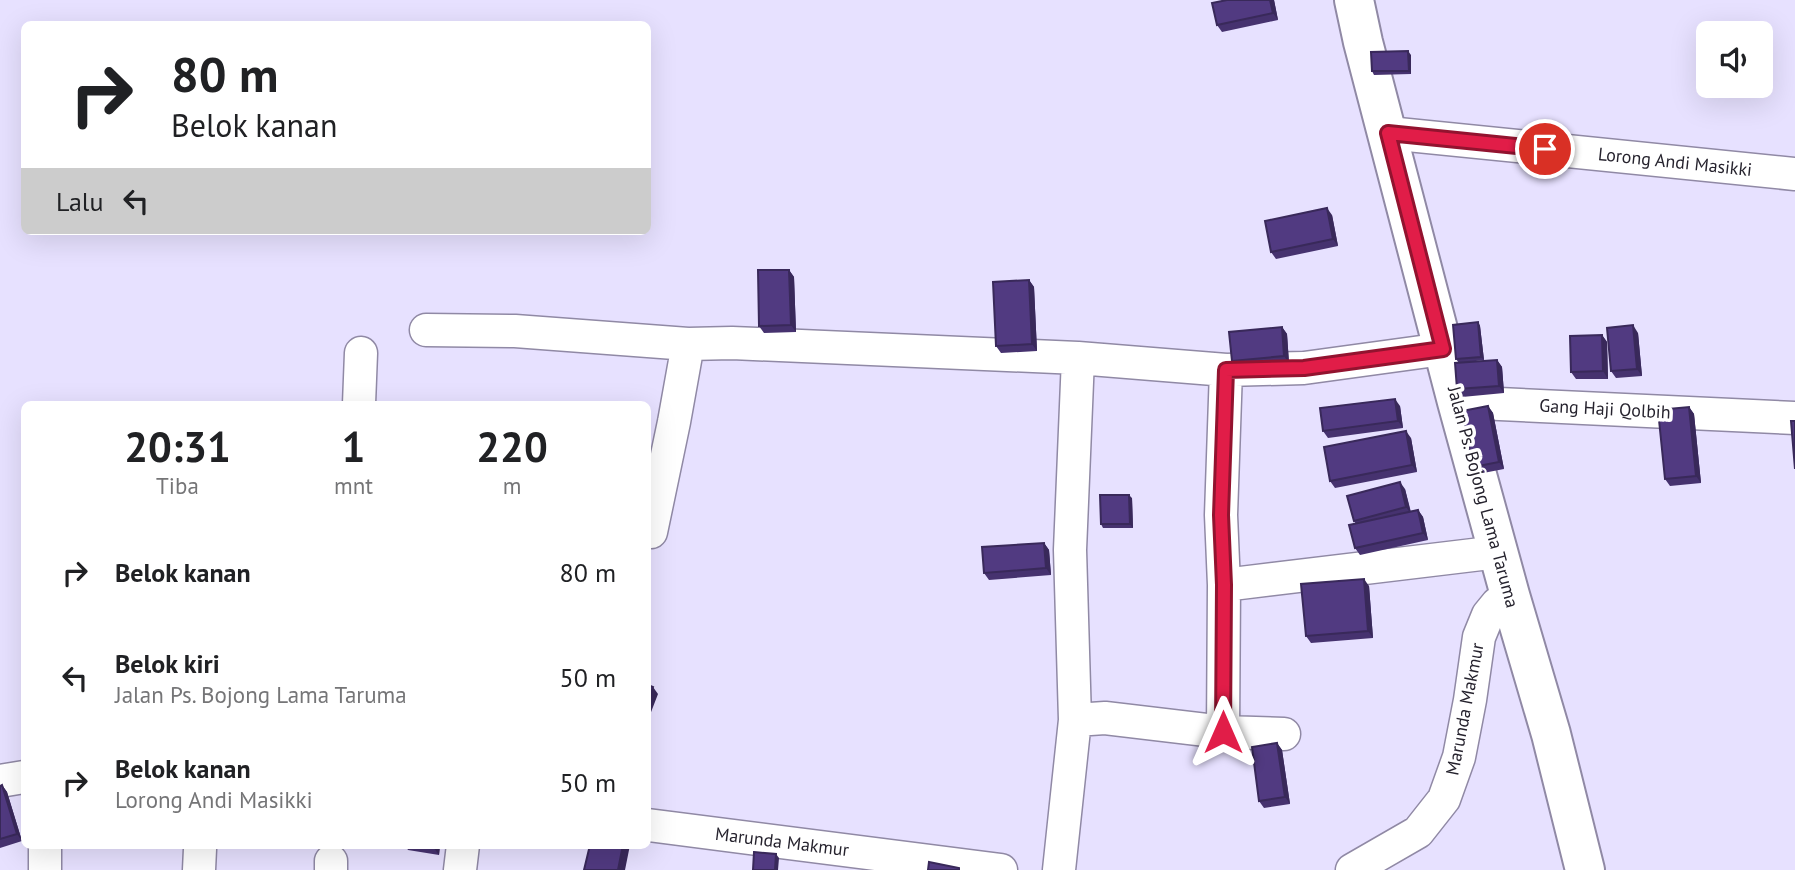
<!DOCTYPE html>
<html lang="id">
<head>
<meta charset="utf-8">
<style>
	body { margin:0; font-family:"PT Sans",sans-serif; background:#f2f2f2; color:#202124; height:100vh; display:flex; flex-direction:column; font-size:26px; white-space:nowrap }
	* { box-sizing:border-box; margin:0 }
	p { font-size:23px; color:#757577 }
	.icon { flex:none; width:38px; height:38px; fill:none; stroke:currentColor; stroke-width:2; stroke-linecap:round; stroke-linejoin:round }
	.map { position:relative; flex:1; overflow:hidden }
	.sheet { position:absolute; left:21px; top:401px; width:630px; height:448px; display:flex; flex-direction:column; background:#fff; border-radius:10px; box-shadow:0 7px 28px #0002 }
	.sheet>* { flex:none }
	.top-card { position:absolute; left:21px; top:21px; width:630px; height:214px; border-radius:10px; box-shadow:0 7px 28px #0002; background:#fff; color:#202124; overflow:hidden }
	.buttons { position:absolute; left:1696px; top:21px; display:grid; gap:14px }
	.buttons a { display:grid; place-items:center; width:77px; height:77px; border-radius:10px; background:#fff; box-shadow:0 7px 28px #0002; font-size:35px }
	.pin { position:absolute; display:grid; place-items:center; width:60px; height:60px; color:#fff; margin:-30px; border:4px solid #fff; border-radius:50%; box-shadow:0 2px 7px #0007 }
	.me { position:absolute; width:77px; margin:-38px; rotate:0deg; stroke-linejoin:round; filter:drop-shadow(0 0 5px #0008) }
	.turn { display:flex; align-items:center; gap:24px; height:147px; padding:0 35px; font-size:32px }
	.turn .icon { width:91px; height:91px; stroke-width:2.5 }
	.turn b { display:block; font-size:49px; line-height:60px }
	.then { display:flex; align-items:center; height:66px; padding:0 35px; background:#0003; gap:14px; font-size:26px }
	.eta { display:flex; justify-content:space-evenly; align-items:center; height:119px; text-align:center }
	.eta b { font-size:42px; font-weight:600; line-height:49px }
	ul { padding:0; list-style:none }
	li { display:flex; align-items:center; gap:21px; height:105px; padding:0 35px }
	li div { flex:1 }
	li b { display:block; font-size:26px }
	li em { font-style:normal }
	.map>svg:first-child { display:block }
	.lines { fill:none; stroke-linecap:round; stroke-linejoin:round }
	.minor-casing { stroke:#9089a5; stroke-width:35 }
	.primary-casing { stroke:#9089a5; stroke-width:42 }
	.minor { stroke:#fff; stroke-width:32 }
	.primary { stroke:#fff; stroke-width:38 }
	.wall { fill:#46326f }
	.shaded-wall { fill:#39295a }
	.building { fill:#513a81; stroke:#39295a; stroke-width:2 }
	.route-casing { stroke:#92132f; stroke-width:18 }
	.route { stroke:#e11d48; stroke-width:12 }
	.labels { text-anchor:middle; stroke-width:7; stroke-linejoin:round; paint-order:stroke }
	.street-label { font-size:18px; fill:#26232e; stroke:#fff }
</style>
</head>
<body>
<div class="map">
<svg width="1795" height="870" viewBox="0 0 1795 870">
	<rect width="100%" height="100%" fill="#e7e1ff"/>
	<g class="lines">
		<g class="minor-casing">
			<path id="minor" d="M1388,133L1795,174
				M426,330L515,331L688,344
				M1457,402L1795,418
				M359,404L361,353
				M651,532L674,422L688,344L732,343L1078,358L1226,370L1304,368L1443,349
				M1224,585L1498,552
				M1075,720L1105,718L1223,732L1284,734
				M1223,732L1224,585L1221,515L1226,370
				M0,781L24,777
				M648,825L1001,870
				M45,870V845
				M199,870L200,849
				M331,870V861
				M460,870L463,845
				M1059,870L1075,720L1070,550L1078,358
				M1352,870L1418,832L1444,799L1459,757L1470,700L1479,637L1488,615L1497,604L1510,595"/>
		</g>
		<g class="primary-casing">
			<path id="primary" d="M1354,0L1363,42L1457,402L1510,595L1551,734L1585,870"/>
		</g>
		<use href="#minor" class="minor"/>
		<use href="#primary" class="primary"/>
	</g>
	<path class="wall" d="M1227,0H1274L1278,20L1222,32L1217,25Z
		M1411,55V74L1374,75L1372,71Z
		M1332,215L1338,246L1276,259L1271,252Z
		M789,270L794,277L796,332L764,333L759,326Z
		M1029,280L1034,287L1037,351L1001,353L996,346Z
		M1478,322L1480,326L1484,360L1459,363L1456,359Z
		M1282,327L1287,334L1289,363L1237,368L1232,361Z
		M1638,333L1642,376L1616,378L1611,371Z
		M1602,335L1607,342L1608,379H1576L1571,372Z
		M1497,360L1502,367L1504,393L1462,397L1457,389Z
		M1400,406L1403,428L1328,438L1323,431Z
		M1488,406L1493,413L1504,469L1478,474L1473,467Z
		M1689,407L1694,414L1701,483L1670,486L1665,479Z
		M1411,438L1417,472L1335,488L1330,481Z
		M1405,489L1411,512L1418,510L1423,517L1428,540L1360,555L1355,548L1356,524L1354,521Z
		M1132,498L1133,528H1103L1101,524Z
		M1044,543L1049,550L1051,575L989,580L984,573Z
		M1369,586L1373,638L1311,643L1306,636Z
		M1277,743L1282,750L1290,804L1264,808L1259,801Z
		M2,785L7,792L22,841L0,848V786Z
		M405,845H440L439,855L408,850Z"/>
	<path class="shaded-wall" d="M1270,0H1274L1278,20L1273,13Z
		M1408,51L1411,55V74L1409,71Z
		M1327,208L1332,215L1338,246L1333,239Z
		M789,270L794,277L796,332L791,325Z
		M1029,280L1034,287L1037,351L1032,344Z
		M1478,322L1480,326L1484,360L1481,357Z
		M1633,325L1638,333L1642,376L1637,369Z
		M1282,327L1287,334L1289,363L1284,356Z
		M1602,335L1607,342L1608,379L1603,371Z
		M1497,360L1502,367L1504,393L1499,386Z
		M1395,399L1400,406L1403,428L1398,421Z
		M1488,406L1493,413L1504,469L1499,462Z
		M1689,407L1694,414L1701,483L1696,476Z
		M1406,431L1411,438L1417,472L1412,465Z
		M1400,482L1405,489L1411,514L1406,507Z
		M1129,495L1132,498L1133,528L1130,524Z
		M1418,510L1423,517L1428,540L1423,533Z
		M1044,543L1049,550L1051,575L1046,568Z
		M1364,579L1369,586L1373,638L1368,631Z
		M653,687L658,694L648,720V701Z
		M1277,743L1282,750L1290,804L1285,797Z
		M2,785L7,792L22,841L17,834Z
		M434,845H440L439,855L434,848Z
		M623,845H630L625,870H618Z
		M776,854L779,858L778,870H775Z"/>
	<path class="building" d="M1227,0H1270L1273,13L1217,25L1212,3Z
		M1408,51L1409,71H1372L1371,52Z
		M1327,208L1333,239L1271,252L1265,221Z
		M758,270H789L791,325L759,326Z
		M1029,280L1032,344L996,346L993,282Z
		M1478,322L1481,357L1456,359L1453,325Z
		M1633,325L1637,369L1611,371L1607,328Z
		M1282,327L1284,356L1232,361L1229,332Z
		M1602,335L1603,371L1571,372L1570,336Z
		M1497,360L1499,386L1457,389L1455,363Z
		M1395,399L1398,421L1323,431L1320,408Z
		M1488,406L1499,462L1473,467L1462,411Z
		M1689,407L1696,476L1665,479L1658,410Z
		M1791,421H1795V469Z
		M1406,431L1412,465L1330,481L1324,447Z
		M1400,482L1406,507L1354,521L1347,496Z
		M1100,495H1129L1130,524H1101Z
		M1418,510L1423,533L1355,548L1349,525Z
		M1044,543L1046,568L984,573L982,547Z
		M1364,579L1368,631L1306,636L1301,584Z
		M648,685L653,687L648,701Z
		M1277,743L1285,797L1259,801L1252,747Z
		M2,785L17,834L0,839V786Z
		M416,845H434V848Z
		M590,845H623L618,870H584Z
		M754,852L776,854L775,870H753Z
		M929,862L959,868V870H928Z"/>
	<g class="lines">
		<g class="route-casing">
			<path id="route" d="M1223,732L1224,585L1221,515L1226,370L1304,368L1443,349L1388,133L1545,149"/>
		</g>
		<use href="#route" class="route"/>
	</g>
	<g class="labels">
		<g class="street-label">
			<text transform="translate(1675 162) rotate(6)" y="6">Lorong Andi Masikki</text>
			<text transform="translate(1605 409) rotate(3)" y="6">Gang Haji Qolbih</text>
			<text transform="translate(1483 497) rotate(75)" y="6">Jalan Ps. Bojong Lama Taruma</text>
			<text transform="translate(1465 709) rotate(-79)" y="6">Marunda Makmur</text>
			<text transform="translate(782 842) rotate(7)" y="6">Marunda Makmur</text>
		</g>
	</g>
</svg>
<div class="buttons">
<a><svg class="icon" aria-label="sound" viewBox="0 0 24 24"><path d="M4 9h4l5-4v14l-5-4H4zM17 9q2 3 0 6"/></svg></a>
</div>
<div class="pin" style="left:1545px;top:149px;background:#d93025"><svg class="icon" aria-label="arrive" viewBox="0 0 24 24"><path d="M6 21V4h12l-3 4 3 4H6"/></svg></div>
<svg class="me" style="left:1223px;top:732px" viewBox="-20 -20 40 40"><path d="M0-17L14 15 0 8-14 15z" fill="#e11d48" stroke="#fff" stroke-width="4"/></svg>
<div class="top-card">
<div class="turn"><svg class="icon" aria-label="right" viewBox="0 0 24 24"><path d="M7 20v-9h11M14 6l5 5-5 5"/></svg><div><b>80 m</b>Belok kanan</div></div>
<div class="then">Lalu<svg class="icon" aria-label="left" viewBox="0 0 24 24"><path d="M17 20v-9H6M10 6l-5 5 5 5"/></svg></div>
</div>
<section class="sheet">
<div class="eta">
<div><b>20:31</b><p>Tiba</p></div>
<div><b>1</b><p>mnt</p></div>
<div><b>220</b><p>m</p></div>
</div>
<ul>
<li><svg class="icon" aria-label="right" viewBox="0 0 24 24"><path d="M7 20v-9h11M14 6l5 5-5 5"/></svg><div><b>Belok kanan</b></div><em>80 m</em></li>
<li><svg class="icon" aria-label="left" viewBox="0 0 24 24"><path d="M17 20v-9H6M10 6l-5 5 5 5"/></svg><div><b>Belok kiri</b><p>Jalan Ps. Bojong Lama Taruma</p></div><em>50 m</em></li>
<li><svg class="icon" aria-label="right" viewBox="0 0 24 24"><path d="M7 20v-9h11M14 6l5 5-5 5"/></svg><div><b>Belok kanan</b><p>Lorong Andi Masikki</p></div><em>50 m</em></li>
</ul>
</section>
</div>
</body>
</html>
